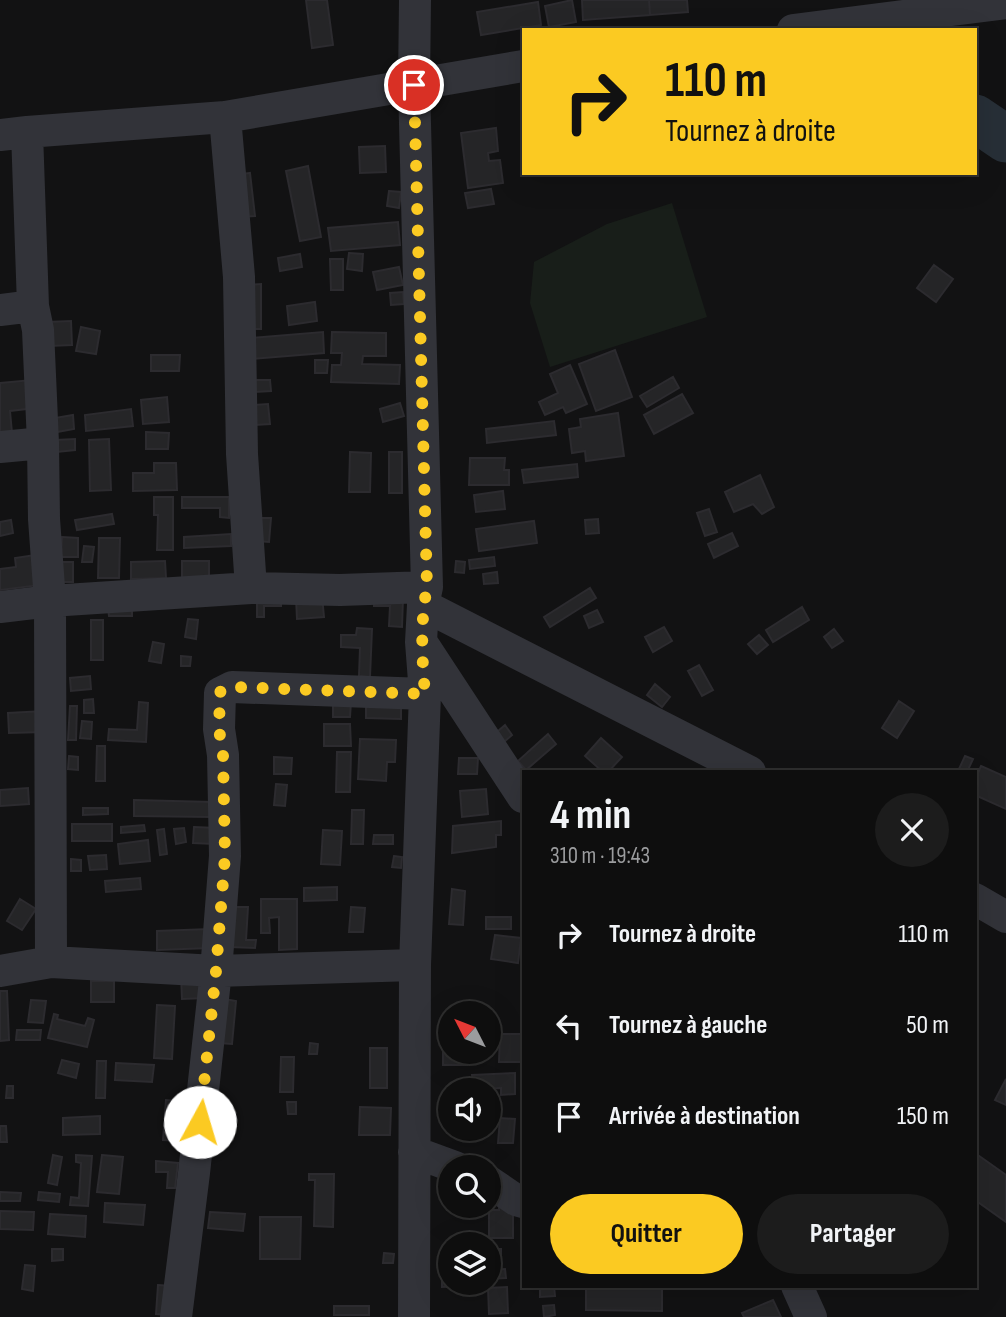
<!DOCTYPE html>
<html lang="fr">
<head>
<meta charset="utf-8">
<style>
	body { margin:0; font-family:"Sofia Sans Condensed",sans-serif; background:#1c1c1c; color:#f1f3f6; height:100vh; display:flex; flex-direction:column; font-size:26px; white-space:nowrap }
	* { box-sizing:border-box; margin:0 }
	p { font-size:23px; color:#9b9c9e }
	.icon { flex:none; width:38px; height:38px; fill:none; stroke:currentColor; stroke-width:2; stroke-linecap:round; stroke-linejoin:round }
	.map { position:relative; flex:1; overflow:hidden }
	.panel { position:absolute; left:522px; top:770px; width:455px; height:518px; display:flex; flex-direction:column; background:#0e0e0e; border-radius:0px; box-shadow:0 7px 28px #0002,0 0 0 2px #2e2e2e }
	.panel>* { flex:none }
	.hud { position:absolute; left:522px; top:28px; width:455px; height:147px; border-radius:0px; box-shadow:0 7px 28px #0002,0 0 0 2px #2e2e2e; background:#fbca22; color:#111; overflow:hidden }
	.needle { width:46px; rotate:312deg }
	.fabs { position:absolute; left:438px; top:1001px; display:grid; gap:14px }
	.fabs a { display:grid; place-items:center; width:63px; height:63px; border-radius:50%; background:#0e0e0e; box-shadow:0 7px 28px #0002,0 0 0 2px #2e2e2e; font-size:35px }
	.pin { position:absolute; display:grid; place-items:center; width:60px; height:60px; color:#fff; margin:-30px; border:4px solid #fff; border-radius:50%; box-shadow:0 2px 7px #0007 }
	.me { position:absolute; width:77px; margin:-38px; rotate:6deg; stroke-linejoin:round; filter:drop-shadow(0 0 5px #0008) }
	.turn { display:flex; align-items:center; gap:24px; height:147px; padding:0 28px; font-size:32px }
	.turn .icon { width:91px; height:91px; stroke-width:2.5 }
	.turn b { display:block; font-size:49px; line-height:60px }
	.round { display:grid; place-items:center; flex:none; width:74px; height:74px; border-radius:37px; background:#1c1c1c }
	.headline { display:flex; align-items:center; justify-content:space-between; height:119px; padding:0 28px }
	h1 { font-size:42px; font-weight:700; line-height:52px }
	.cta { display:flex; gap:14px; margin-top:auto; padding:14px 28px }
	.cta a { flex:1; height:80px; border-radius:42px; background:#fbca22; color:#111; font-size:28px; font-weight:700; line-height:80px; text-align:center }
	.cta a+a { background:#1c1c1c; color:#f1f3f6 }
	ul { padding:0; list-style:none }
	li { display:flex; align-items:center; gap:21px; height:91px; padding:0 28px }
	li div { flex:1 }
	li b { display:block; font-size:26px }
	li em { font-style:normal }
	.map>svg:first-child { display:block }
	.green { fill:#181e19 }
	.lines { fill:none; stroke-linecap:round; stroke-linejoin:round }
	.river { stroke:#272f37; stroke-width:47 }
	.building { fill:#252527; stroke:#2c2b2f; stroke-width:2 }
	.minor { stroke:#323339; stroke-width:32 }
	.route { stroke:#fbca22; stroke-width:12; stroke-dasharray:0 21.6 }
</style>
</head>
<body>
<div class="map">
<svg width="1006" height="1317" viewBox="0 0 1006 1317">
	<rect width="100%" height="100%" fill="#121213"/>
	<path class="green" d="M672,203L707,317L550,367L530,303L534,262L607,224Z"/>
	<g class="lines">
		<path class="river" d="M975,118L1006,139"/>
	</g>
	<path class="building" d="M306,0H327L333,45L312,48Z
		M572,0L576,22L549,27L545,6Z
		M582,0H649L650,15L583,20Z
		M649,0H687L688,12L650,15Z
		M538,2L541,25L481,35L477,12Z
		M496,128L498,151L488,153L489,161L500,160L503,183L468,188L461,133Z
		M385,146L386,172L360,173L359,147Z
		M308,166L321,237L300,241L286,171Z
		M250,173L255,216L239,217L235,175Z
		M491,189L494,204L468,208L465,193Z
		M389,191L401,192L399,208L387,206Z
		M398,222L400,245L331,251L328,228Z
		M349,253L363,254L362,271L347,269Z
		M300,254L302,267L280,271L278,258Z
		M330,259H343V290H331Z
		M934,265L953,279L936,302L917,288Z
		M399,267L403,285L377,290L373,272Z
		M261,284V329H250L249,285Z
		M403,292L404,304L391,305L390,293Z
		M315,302L317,321L289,325L287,306Z
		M71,321L72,345L49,346L47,322Z
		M81,327L100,331L96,354L76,351Z
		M323,332L324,353L251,359L250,338Z
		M332,332L386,333V356H363L362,364L400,365L399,384L331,382L332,365H341L342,353H331Z
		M615,350L632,397L596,411L579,364Z
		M151,355H180L179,371H151Z
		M315,360H328L327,373H315Z
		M570,365L587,404L566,413L563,407L545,415L539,402L558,393L550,374Z
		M673,377L679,388L647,407L640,396Z
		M32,380L35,408L10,411L12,433L0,434V383Z
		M252,380H270L271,391L252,392Z
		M682,394L693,413L654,434L644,415Z
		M167,397L169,422L143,424L141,400Z
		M400,403L404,416L383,422L380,409Z
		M268,404L270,424L255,425L253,405Z
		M131,409L133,426L86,431L85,415Z
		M618,413L624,456L586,461L585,451L572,453L569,429L581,427L580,419Z
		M73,415L74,429L57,432L55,418Z
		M554,421L556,435L487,443L486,429Z
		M146,432L169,433L168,449H146Z
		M75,439V450L57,452L56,440Z
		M109,439L111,490L90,491L89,440Z
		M350,452L371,453L370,492H349Z
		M389,452H402V493H389Z
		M470,458H505L504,470H509V485H469Z
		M154,463H176L177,490L133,491V473H154Z
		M577,464L578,477L524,483L522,470Z
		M760,475L774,507L762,514L753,504L734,512L725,492Z
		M503,491L505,509L476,512L474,495Z
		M154,497H173V550H157L158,515H154Z
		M182,497H229V518L220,517V508H182Z
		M709,509L717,532L705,536L697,513Z
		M112,514L114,524L77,530L75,520Z
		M259,518H271L269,542L257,541Z
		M598,519L599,533L586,534L585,520Z
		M11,520L13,533L0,536V522Z
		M534,521L537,543L479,551L476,529Z
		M732,533L738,546L714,558L708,544Z
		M231,534V546L184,548V537Z
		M62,537L78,538V557H61Z
		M99,538H120L119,578H98Z
		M84,546L94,547L92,562H82Z
		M36,555L40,585L0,590V569L16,567L15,558Z
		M494,557L495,566L470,569L469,560Z
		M165,561L166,578L131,579V562Z
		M182,561H209V578L182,579Z
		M456,561L465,562L464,573L455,572Z
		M61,562H73V582H60Z
		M497,572L498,583L484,584L483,574Z
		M590,588L596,598L550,627L544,617Z
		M322,596L324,617L297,619L296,598Z
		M374,598H403L402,627L389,626L390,606H374Z
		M257,600H281V606H264V617H257Z
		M802,607L809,620L773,642L766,630Z
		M108,608H132V616H109Z
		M597,610L603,622L589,628L584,616Z
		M188,619L198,620L196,639L185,637Z
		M91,620H103V660H91Z
		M664,627L672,641L653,652L645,637Z
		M357,628L372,629L370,677L359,676L360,648L341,647V635H356Z
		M834,629L843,641L832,648L824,637Z
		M759,635L768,645L757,654L748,644Z
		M153,642L164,644L161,663L149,661Z
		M181,656L191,657L190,666H181Z
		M699,665L713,690L702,696L688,671Z
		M90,676L91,689L71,691L70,678Z
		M655,684L670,697L662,707L647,695Z
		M93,699L94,713H84V700Z
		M899,701L914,711L897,738L882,728Z
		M139,702L148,703L146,742L108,740L109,729L137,730Z
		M333,702H351L350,717H333Z
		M366,702L401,703V719L366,718Z
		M70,706H77L76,740H68Z
		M44,711V732L9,733L8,713Z
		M82,721L92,722L91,739L80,738Z
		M324,724H350L351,746H324Z
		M505,725L512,735L504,742L497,732Z
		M548,734L556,744L526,770L518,761Z
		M601,738L622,757L608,772H603L585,756Z
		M360,739L396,740L395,762H387L386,781L358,779Z
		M97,746H105V781H96Z
		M337,752H351L350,792H336Z
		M69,756L78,757V770L68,769Z
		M965,756L973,759L967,772L959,769Z
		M274,757L292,758L291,774H274Z
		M459,758H478L477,774H458Z
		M981,766L1006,777V809L975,795V780Z
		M276,784L287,785L285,806L274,805Z
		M28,788L29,804L0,806V790Z
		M486,789L488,814L462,817L460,791Z
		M134,800L212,802L211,817L134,816Z
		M83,808H108V814L83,815Z
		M352,810H364L363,844H351Z
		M501,821V835H496V847L452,853L453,826Z
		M72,824H112V841H72Z
		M144,825L145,831L121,833V827Z
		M194,827L216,828L215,844L193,843Z
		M184,828L186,842L176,844L174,829Z
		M164,829L167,854L160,855L157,830Z
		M323,830L342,831L340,865L321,864Z
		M374,835H393V844H373Z
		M148,840L150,861L120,864L118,844Z
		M106,855L107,869L90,870L88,856Z
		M394,856L402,857L401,868L392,867Z
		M71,859L81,860V871H71Z
		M140,878L141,889L106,892L105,881Z
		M337,887V900L304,901V888Z
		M452,889L465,891L463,925L449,924Z
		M20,899L36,909L22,930L7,921Z
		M261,899H297V949L279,950V917L269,918L270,933H261Z
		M232,907H248L246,940H256L255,948L230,947Z
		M351,907L365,908L363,932H349Z
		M486,917H511V929H486Z
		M210,929V948L157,950V931Z
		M495,935L521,938L518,963L491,959Z
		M204,974L205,998L182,999L181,975Z
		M91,981H114V1002H91Z
		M0,991H7L9,1040L0,1041Z
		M224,999L236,1001L232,1044L219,1043Z
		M31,1000L46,1001L43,1023L28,1022Z
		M157,1005L175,1006L172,1059L154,1058Z
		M54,1014L58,1015L57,1019L85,1026L88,1018L94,1020L87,1047L48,1038Z
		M17,1030H41L40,1040H16Z
		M500,1034H522L521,1062H499Z
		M310,1043L318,1044L317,1054H309Z
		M443,1046H450V1052H467V1065H443Z
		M370,1048H387V1088H370Z
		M281,1057H294L293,1092H280Z
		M62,1060L79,1064L76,1078L58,1073Z
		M97,1061H106L105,1098H96Z
		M116,1063L154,1065L152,1082L115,1080Z
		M515,1073V1094L501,1095V1088L473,1089L472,1075Z
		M470,1079V1090H457V1080Z
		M1006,1079V1105L995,1100Z
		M7,1086H13V1098H6Z
		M166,1100L184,1102L180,1141L163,1140Z
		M287,1102H296V1114H288Z
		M360,1107L391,1108L390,1135H359Z
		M100,1116V1134L63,1135V1118Z
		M500,1118L515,1119L513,1143H498Z
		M0,1126H6L7,1142H0Z
		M975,1153L1006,1175V1222L975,1200Z
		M53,1155L62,1157L57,1185L48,1183Z
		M76,1155L92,1156L88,1206L70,1205L71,1197L79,1198L81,1163L76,1162Z
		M102,1155L123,1157L119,1194L97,1192Z
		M156,1161L178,1163L175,1188H167L168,1172H156Z
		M309,1174H334L333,1227L314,1226L315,1180H309Z
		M0,1192L21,1193L20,1201H0Z
		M39,1192L60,1194L59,1202L38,1200Z
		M105,1203L145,1205L143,1225L104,1222Z
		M499,1206L513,1211V1238H491L492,1249H501V1259H488V1244H468V1236L489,1237V1210H499Z
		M0,1211L34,1212L33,1230L0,1229Z
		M210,1212L245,1214L243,1231L208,1228Z
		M50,1214L86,1216L85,1237L48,1234Z
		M260,1217H301L300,1259H260Z
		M52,1249H63V1260L52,1261Z
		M384,1253L394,1254L393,1263H383Z
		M25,1265L35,1266L33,1291L22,1289Z
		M505,1269L506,1278L488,1279V1270Z
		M442,1271H450V1283H467V1286L442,1287Z
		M158,1285L171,1286L168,1315L156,1314Z
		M540,1286H554L555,1296L540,1297Z
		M586,1286H662V1311L586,1310Z
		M507,1287L508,1313L489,1314L488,1288Z
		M773,1300L781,1317H744L742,1313Z
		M554,1305L555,1315L544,1317L543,1306Z
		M334,1306H369V1315H334Z"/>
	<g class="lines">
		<path class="minor" d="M793,30L1006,3
			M225,117L239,277L242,454L251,588
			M27,132L33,306L38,330L43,443L44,519L50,601L51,962
			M0,135L27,132L225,117L523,66
			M0,310L33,306
			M0,447L43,443
			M423,605L750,772
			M0,607L50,601L251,588L340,590L427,587
			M422,643L523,797
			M975,899L1006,917
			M0,971L51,962L216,971L415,965
			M414,1152L455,1167
			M488,1181L516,1200L523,1202
			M797,1286L811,1317
			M176,1317L194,1173L216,971L225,856L223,755L219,729L220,693L232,687L425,694
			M414,1317L415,965L425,694L421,642L423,605L427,587L414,85L415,0"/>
	</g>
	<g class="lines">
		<path class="route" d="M200,1122L216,971L225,856L223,755L219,729L220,692L232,687L425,694C422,658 420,623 427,587L414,85"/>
	</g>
</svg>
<div class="fabs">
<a><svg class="needle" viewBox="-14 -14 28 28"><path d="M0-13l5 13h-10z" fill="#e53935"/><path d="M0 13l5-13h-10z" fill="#9b9c9e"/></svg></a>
<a><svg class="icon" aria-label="sound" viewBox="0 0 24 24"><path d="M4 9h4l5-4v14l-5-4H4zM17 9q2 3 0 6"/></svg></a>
<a><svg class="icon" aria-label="search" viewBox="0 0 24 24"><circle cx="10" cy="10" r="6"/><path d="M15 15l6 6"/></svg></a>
<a><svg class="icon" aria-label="layers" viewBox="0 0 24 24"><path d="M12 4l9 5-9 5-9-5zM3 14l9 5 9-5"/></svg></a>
</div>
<div class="pin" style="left:414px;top:85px;background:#d93025"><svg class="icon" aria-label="arrive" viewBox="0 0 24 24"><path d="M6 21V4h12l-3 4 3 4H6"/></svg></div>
<svg class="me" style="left:200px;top:1122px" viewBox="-20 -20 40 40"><circle r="19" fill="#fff"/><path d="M0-13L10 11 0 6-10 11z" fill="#fbca22"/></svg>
<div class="hud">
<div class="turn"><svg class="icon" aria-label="right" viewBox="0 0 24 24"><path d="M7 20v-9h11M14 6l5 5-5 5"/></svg><div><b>110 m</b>Tournez à droite</div></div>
</div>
<section class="panel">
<div class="headline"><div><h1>4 min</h1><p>310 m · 19:43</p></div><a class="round"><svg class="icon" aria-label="close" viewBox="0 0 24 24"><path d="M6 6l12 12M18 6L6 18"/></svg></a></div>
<ul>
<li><svg class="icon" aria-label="right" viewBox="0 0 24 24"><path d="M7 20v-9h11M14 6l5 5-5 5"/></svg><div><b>Tournez à droite</b></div><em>110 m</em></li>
<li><svg class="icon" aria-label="left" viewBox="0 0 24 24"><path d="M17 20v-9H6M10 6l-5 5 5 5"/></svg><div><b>Tournez à gauche</b></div><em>50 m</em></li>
<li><svg class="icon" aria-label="arrive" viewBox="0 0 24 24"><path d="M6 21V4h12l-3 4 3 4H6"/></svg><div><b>Arrivée à destination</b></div><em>150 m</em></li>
</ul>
<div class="cta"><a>Quitter</a><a>Partager</a></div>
</section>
</div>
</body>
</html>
